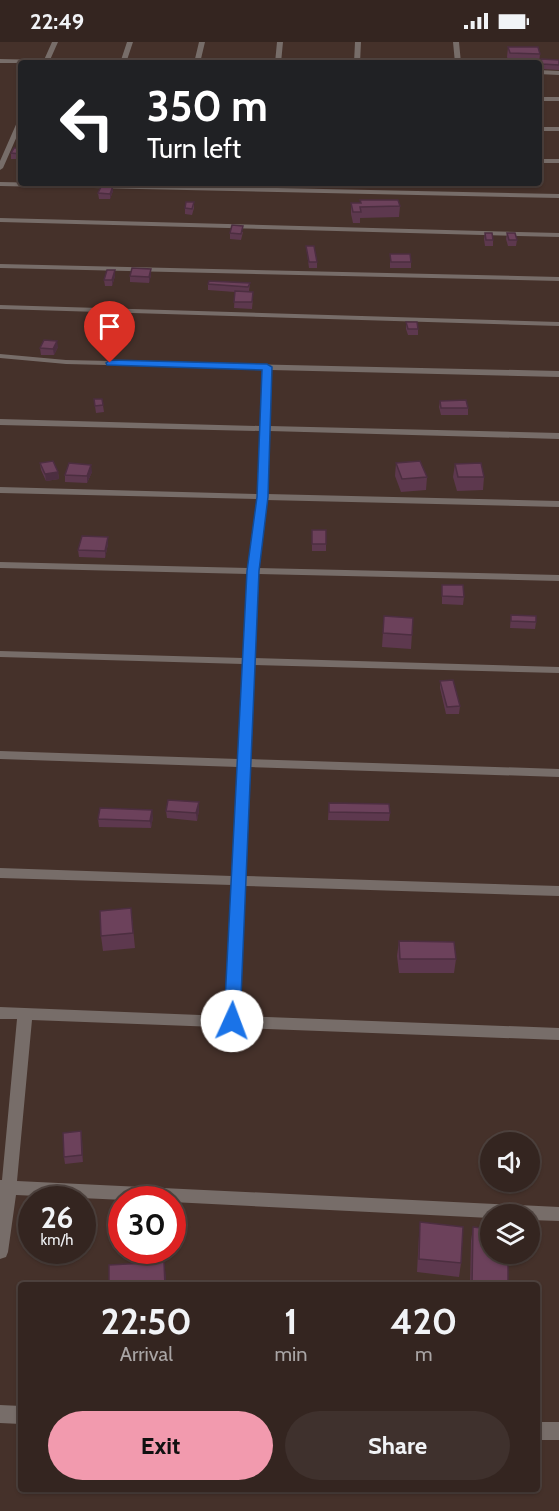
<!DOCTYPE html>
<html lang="en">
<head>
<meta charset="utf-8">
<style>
	body { margin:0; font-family:Cabin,sans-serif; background:#3f312d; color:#f1f3f6; height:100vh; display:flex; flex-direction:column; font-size:22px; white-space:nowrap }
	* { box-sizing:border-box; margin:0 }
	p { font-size:20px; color:#a9a5a5 }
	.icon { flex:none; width:33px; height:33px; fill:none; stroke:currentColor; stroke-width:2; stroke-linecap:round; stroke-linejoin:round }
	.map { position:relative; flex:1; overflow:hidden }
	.drawer { position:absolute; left:18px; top:1240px; width:522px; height:210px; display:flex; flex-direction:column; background:#342520; border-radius:6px; box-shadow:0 2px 4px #0004,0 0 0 2px #4e423e }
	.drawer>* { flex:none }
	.guide { position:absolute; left:18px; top:18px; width:524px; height:126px; border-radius:6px; box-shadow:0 2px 4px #0004,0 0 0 2px #4e423e; background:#202124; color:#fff; overflow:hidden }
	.buttons { position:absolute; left:480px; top:1090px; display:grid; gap:12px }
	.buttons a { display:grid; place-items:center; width:60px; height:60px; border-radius:50%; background:#342520; box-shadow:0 2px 4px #0004,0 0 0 2px #4e423e; font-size:30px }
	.speed { position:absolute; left:18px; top:1144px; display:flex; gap:12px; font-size:30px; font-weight:700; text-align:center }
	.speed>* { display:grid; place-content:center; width:78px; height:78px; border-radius:50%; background:#342520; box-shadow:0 2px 4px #0004,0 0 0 2px #4e423e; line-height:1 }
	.speed small { font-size:15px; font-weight:400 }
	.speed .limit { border:9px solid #d22; background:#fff; color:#111 }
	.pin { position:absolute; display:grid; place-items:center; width:51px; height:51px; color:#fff; margin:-62px -26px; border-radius:50% 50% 50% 0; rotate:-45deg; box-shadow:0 0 6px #0007 }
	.pin .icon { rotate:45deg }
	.me { position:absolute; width:66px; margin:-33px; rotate:2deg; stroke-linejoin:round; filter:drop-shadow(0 0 4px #0008) }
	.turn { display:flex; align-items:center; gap:21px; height:126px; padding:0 30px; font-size:27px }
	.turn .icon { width:78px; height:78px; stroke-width:2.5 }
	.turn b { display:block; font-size:42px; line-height:51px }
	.eta { display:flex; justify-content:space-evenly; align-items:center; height:102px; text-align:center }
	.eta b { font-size:36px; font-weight:700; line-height:42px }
	.button { display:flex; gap:12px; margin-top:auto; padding:12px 30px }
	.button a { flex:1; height:69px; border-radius:36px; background:#f29aae; color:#111; font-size:24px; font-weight:700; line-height:69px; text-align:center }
	.button a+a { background:#3f312d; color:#f1f3f6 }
	.status { display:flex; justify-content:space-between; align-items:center; height:42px; padding:0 30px; background:#342520; direction:ltr }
	.status svg { height:16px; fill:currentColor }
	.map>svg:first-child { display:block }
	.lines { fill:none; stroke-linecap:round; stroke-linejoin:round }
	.minor { fill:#776d69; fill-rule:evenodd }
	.wall { fill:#5d384e }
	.shaded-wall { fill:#4c2e40 }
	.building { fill:#6c415b; stroke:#4c2e40; stroke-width:1.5 }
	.route { fill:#1a73e8; stroke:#114b97; stroke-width:1.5 }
</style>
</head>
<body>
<div class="status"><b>22:49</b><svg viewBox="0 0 49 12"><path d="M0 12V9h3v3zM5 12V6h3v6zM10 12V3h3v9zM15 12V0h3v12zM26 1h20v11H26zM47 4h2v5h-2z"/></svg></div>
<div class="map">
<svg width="559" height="1469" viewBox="0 0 559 1469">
	<rect width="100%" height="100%" fill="#45312a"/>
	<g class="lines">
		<path class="minor" d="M52,0H58L50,18L95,19L98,21H0V17L44,18Z
			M127,0H133L126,21H120Z
			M199,0H205L200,21H194Z
			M277,0H283L281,21H275Z
			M355,0H361L360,21H354Z
			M453,0H459L461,21H455Z
			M538,28L559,29V33L538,32Z
			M538,55H559V59H538Z
			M21,76V85L3,126L0,128V119L18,78Z
			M538,85H559V89H538Z
			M538,117H559V121H538Z
			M0,140L559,152V156L0,144Z
			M0,176L559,191V195L0,180Z
			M0,222L559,235V239L0,226Z
			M0,263L559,280V284L0,267Z
			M0,312L66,318L559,329V335L271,328L269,384L559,391V397L269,389L267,452L559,459V465L266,458L258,526L559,533V539L258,532L254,616L559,625V631L254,623L250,717L559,727V735L250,725L245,834L559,844V854L245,844L239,974L559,986V998L32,978L17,1139L559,1165V1179L530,1178V1173H490V1176L172,1160V1158H124L16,1153L8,1210L6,1215L0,1217V1138H2L17,977H0V965L225,974L232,843L0,836V826L232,834L238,725L0,717V709L238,717L243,622L0,615V609L243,616L248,532L0,526V520L248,526L257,457L0,451V445L257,452L260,389L0,383V377L260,384L263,327L66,322L0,316Z
			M0,1363L21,1364V1382L0,1381Z
			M537,1380H559V1398H537Z"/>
	</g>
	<path class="wall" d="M508,5L540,12L539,21H509L507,15Z
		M541,17L559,18V28L541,27Z
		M21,106V117H11V111Z
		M113,144V149L110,157H99L98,151Z
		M360,158L400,164L399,175L360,176V181H353L351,172V161H360Z
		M194,160V166L192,173L185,172V166Z
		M243,190L241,198L230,197V191Z
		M485,191L493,198V204H485L484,197Z
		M507,191L517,198L516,204H508L506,197Z
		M306,204L317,220V226H309Z
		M390,212L411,220V226H390Z
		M115,228V234L112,244H105L104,238Z
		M151,233L149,241L130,240V234Z
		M250,241L249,249L253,256L252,267L234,266L235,250L208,248V242Z
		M406,280L418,287V293H408L406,287Z
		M58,305L54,313H41L40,306Z
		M94,357H102L104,370L96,371Z
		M440,359L468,366V373H441L439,365Z
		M40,421L58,430L59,437L46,439L41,428Z
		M396,421L427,435L426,448L401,450L395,434Z
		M455,422L484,435L483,448L457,449L453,435Z
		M92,430L87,441L65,440V433Z
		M312,488H326V509H312Z
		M108,502L105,516L79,515L78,508Z
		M442,543L464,555L463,563L442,562Z
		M511,573L536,580L535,587L510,586Z
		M384,574L413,576L411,607L382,605Z
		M440,639L460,664L459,672H446L440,646Z
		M199,760V768L197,779L167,776L166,769Z
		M329,761L390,771L389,779L328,778Z
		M153,775L151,786L99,785L98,777Z
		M131,866L135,906L103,909L101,894Z
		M399,899L456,917L454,931H399L397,914Z
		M81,1089L82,1097L83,1120L65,1122L64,1115Z
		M420,1180L461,1221L459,1235L417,1230L419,1193Z
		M473,1185L508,1244H470L471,1199Z"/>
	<path class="shaded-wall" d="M113,144V149L110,157V152Z
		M151,227V233L149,241V235Z
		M115,228V234L112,244V238Z
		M57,299L58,305L54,313L53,307Z
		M91,423L92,430L87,441V434Z
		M58,430L59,437L46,439L45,432Z
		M108,495V502L105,516V509Z
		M199,760V768L197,779L196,771Z
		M152,768L153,775L151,786L150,779Z
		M81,1089L82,1097L83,1120L82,1113Z
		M164,1220L166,1234V1244H165Z"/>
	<path class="building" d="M508,5H538L540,12L510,11Z
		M541,17L559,18V23L542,22Z
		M14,106H21V112L11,111Z
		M102,143L113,144L110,152L98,151Z
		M360,158H398L400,164L360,165L361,170H353L351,161H361Z
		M186,160H194L192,167L185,166Z
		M232,183L243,184L241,192L230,191Z
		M485,191H492L493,198H486Z
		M507,191H515L517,198H509Z
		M306,204H314L317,220H309Z
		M390,212H410L411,220H391Z
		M132,226L151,227L149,235L130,234Z
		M107,228H115L112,238H104Z
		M209,239L250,241L248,245L208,242Z
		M235,249L253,250L252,260H234Z
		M406,280H417L418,287H408Z
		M44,298L57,299L53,307L40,306Z
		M94,357H102L103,363L95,364Z
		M466,358L468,366H441L440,359Z
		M53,419L58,430L45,432L40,421Z
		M420,419L427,435L402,437L396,421Z
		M69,421L91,423L87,434L65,433Z
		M481,421L484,435H458L455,422Z
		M312,488H326V502H312Z
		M82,494L108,495L105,509L78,508Z
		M442,543H463L464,555L442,554Z
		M511,573L536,574V580L511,579Z
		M384,574L413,576L412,593L383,591Z
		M453,638L460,664L447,665L440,639Z
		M168,758L199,760L196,771L166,769Z
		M329,761L389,762L390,771L329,770Z
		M100,766L152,768L150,779L98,777Z
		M131,866L133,891L101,894L100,869Z
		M399,899L454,900L456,917H400Z
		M81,1089L82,1113L64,1115L63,1091Z
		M420,1180L463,1185L461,1221L419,1217Z
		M473,1185L490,1187V1212H508V1244H472Z
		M164,1220L165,1244H109V1223Z
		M247,1239V1244H192V1240Z"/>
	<path class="route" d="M110,318L267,322L272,325L268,455L259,529L240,979L237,983L232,985L226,983L224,979L247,529L257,455L262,328L107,323L106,321Z"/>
</svg>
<div class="buttons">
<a><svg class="icon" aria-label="sound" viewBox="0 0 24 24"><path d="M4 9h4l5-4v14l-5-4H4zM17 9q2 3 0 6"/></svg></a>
<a><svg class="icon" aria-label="layers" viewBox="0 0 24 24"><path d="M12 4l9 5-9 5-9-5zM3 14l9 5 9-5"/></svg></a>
</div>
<div class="speed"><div>26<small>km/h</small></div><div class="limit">30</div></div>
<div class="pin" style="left:110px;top:321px;background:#d93025"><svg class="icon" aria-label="arrive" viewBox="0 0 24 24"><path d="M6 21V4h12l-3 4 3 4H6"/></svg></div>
<svg class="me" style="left:232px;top:979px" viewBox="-20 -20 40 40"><circle r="19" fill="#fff"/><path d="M0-13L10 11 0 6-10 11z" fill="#1a73e8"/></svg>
<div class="guide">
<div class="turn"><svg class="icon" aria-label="left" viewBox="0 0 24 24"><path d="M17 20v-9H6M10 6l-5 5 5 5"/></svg><div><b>350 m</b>Turn left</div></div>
</div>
<section class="drawer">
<div class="eta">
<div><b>22:50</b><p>Arrival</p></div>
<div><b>1</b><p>min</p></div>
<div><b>420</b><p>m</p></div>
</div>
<div class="button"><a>Exit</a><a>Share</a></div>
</section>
</div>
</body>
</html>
